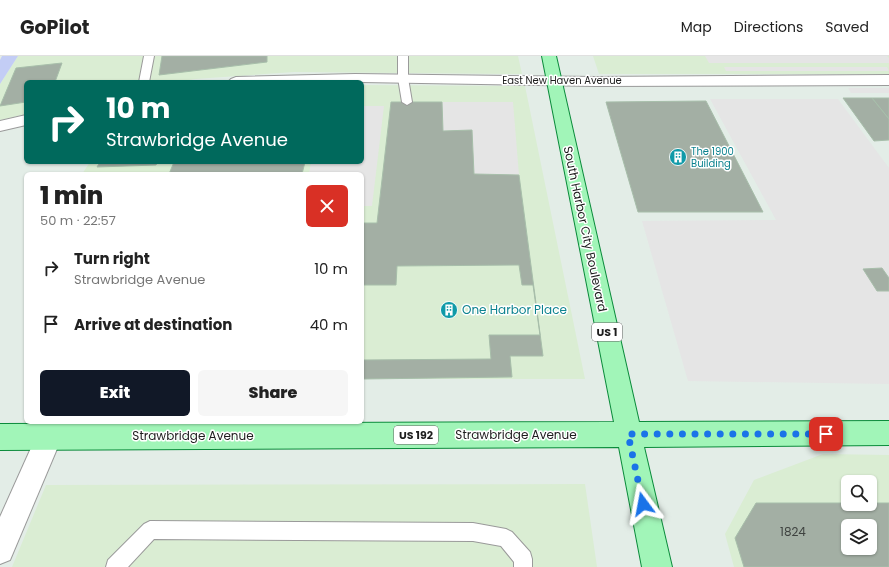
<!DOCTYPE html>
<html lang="en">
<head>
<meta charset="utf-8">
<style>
	body { margin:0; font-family:Poppins,sans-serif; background:#f6f6f6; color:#222; height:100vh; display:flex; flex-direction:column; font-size:15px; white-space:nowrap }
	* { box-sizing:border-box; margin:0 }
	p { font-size:13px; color:#767676 }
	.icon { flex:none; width:22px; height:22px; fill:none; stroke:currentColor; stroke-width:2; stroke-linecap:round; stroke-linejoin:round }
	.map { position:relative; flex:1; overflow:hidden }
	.panel { position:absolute; left:24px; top:116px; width:340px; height:252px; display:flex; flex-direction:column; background:#fff; border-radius:6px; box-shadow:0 1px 3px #0004 }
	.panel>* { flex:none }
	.hud { position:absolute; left:24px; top:24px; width:340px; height:84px; border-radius:6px; box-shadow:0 1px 3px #0004; background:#00695c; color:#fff; overflow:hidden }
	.buttons { position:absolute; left:841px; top:419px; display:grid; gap:8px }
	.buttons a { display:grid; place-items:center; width:36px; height:36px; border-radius:6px; background:#fff; box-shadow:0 1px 3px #0004; font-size:20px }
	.pin { position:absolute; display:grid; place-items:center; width:34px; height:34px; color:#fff; margin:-17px; border-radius:8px; box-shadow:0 2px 6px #0006 }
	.me { position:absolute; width:44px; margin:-22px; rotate:347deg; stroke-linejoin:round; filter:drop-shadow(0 0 3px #0008) }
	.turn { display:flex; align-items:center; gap:14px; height:84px; padding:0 16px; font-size:18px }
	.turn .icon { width:52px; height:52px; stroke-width:2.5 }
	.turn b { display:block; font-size:28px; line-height:34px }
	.round { display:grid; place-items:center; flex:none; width:42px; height:42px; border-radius:6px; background:#f6f6f6 }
	.overview { display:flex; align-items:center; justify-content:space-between; height:68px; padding:0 16px }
	h1 { font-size:24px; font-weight:800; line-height:30px }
	.cta { display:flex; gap:8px; margin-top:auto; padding:8px 16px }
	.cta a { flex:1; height:46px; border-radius:6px; background:#111827; color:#fff; font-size:16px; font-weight:800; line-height:46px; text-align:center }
	.cta a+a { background:#f6f6f6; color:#222 }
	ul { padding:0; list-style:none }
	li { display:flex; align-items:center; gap:12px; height:56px; padding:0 16px }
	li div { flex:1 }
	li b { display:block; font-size:15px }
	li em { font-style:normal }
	header { display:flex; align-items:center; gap:24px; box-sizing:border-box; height:56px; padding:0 20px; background:#fff; border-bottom:1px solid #e0e0e0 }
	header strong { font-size:19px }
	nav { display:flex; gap:22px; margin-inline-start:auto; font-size:14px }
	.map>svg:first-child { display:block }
	.commercial { fill:#daedd3; fill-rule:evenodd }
	.park { fill:#c3cdf5 }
	.parking { fill:#e5e5e5 }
	.building { fill:#a3afa4; stroke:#a7beaa; fill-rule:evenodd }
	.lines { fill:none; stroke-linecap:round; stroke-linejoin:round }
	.service-casing { stroke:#9a9a9a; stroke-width:2 }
	.minor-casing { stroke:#9a9a9a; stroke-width:2 }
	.tertiary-casing { stroke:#9a9a9a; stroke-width:2 }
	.primary-casing { stroke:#0b8b3b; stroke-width:2 }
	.service { fill:#fff; fill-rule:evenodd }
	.minor { fill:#fff; fill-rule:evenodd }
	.tertiary { fill:#fff; fill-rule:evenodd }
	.primary { fill:#a1f5b8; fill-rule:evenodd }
	.route { stroke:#1a73e8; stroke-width:7; stroke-dasharray:0 12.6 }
	.labels { text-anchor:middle; stroke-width:3; stroke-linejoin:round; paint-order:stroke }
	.far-street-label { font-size:10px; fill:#1d1d1d; stroke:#fff }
	.far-culture-label { font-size:10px; fill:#0d838f; stroke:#fff; text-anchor:start }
	.shield { fill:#fff; stroke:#616161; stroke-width:1 }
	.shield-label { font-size:11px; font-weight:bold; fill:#1d1d1d }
	.street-label { font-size:12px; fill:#1d1d1d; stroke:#fff }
	.culture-label { font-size:12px; fill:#0d838f; stroke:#fff; text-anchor:start }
	.near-number-label { font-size:12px; fill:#3e423f }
</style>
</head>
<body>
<header>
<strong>GoPilot</strong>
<nav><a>Map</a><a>Directions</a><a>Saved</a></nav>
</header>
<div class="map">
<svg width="889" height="511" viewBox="0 0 889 511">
	<rect width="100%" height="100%" fill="#e3ede7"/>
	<path class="commercial" d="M18,0H518L522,18L294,16L195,23L177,26H26V58L0,64V28Z
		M593,0H889V18H599Z
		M362,29L525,30L585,323H362V118H82L90,106H362Z
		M823,398L889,399V511H734L725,478L754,424ZM848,426H870V448H848ZM848,470H870V492H848Z
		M585,428L597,511H12L46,429Z"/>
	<path class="park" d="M2,0H18L0,28V4Z"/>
	<path class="parking" d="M705,0H887L889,2V7H709Z
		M724,11H887L889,15H726Z
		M848,32H889V37H851Z
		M710,43H838L889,112V328L688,325L642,165L776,164Z
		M442,46H513L519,119L474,118L472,74L443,75Z
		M362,50H384L372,150H362V118H309L311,106H362Z"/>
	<path class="building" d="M162,0H267V6L159,19Z
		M62,7L55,26H26V46L0,50L16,12Z
		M843,42H872L889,63V84L874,85Z
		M872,42H889V63Z
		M706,45L763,156H638L606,46Z
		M391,46H442L443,75L472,74L474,118L519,119L543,300H510L512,321L364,323L362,321V167H377Z
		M100,106H158L156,109L97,111Z
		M174,106H305L302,118H169Z
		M519,209L522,229H533L540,279H489L491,303L362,304V229H396L397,210Z
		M882,212L889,222V235H877L863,213Z
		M756,447H889V511H744L735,482ZM848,470H870V492H848Z"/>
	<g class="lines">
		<g class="service-casing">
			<path id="service" d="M144,0H154L149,26H139Z
				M398,0H408V22L412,46L407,49L402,46L398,22Z
				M150,465L473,467L506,473L512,476L530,496L532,503V511H514V506L501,490L473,485L154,483L128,511H106L108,504L144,468Z"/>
		</g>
		<g class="minor-casing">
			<path id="minor" d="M49,368L58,372L62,381L10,504L0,508V461L40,372Z"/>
		</g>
		<g class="tertiary-casing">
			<path id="tertiary" d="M355,18L596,21L889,19V29L596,30L362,26H228L231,23L236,21Z
				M26,59V69L0,75V65Z"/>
		</g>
		<g class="primary-casing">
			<path id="primary" d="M542,0H556L639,366L889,365V389L644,391L672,511H642L619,391L0,394V368L614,366Z"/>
		</g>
		<use href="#service" class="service"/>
		<use href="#minor" class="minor"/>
		<use href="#tertiary" class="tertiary"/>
		<use href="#primary" class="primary"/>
	</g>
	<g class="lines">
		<path class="route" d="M643,448L628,378H826"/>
	</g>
	<defs>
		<g id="building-disc" transform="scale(0.9)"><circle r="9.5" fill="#0f9aa8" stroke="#fff"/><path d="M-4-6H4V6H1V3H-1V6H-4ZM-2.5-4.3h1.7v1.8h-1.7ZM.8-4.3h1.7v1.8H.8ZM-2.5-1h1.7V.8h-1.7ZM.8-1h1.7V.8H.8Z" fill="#fff"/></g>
	</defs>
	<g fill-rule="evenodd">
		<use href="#building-disc" x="678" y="101"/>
		<use href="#building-disc" x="449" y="254"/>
	</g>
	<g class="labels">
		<g class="far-street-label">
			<text x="562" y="28">East New Haven Avenue</text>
		</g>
		<g class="far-culture-label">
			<text x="691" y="99">The 1900<tspan x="691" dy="12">Building</tspan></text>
		</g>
		<g class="shield">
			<rect x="592" y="267" width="30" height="18" rx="3"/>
			<rect x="394" y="370" width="44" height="18" rx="3"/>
		</g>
		<g class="shield-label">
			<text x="607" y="280">US 1</text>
			<text x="416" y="383">US 192</text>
		</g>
		<g class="street-label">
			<text transform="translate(585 173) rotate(78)" y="4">South Harbor City Boulevard</text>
			<text x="516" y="383">Strawbridge Avenue</text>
			<text x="193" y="384">Strawbridge Avenue</text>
		</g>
		<g class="culture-label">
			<text x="462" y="258">One Harbor Place</text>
		</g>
		<g class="near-number-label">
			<text x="793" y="480">1824</text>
		</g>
	</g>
</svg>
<div class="buttons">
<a><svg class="icon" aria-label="search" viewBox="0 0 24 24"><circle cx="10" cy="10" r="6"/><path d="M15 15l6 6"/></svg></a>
<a><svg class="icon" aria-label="layers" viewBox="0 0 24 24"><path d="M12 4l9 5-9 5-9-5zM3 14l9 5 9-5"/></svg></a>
</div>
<div class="pin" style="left:826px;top:378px;background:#d93025"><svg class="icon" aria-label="arrive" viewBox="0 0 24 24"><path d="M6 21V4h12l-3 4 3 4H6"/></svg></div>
<svg class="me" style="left:643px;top:448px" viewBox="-20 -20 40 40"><path d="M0-17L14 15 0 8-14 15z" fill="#1a73e8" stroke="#fff" stroke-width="4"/></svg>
<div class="hud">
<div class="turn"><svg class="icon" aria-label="right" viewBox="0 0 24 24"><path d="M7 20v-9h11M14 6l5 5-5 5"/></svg><div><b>10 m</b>Strawbridge Avenue</div></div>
</div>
<section class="panel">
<div class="overview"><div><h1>1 min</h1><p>50 m · 22:57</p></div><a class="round" style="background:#d93025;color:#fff"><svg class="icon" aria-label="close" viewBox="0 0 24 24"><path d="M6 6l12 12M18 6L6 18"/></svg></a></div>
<ul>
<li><svg class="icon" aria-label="right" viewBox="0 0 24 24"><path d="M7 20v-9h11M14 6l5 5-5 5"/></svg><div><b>Turn right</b><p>Strawbridge Avenue</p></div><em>10 m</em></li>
<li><svg class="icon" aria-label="arrive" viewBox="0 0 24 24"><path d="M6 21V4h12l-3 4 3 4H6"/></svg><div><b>Arrive at destination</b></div><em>40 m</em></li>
</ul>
<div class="cta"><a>Exit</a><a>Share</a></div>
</section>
</div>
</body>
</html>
